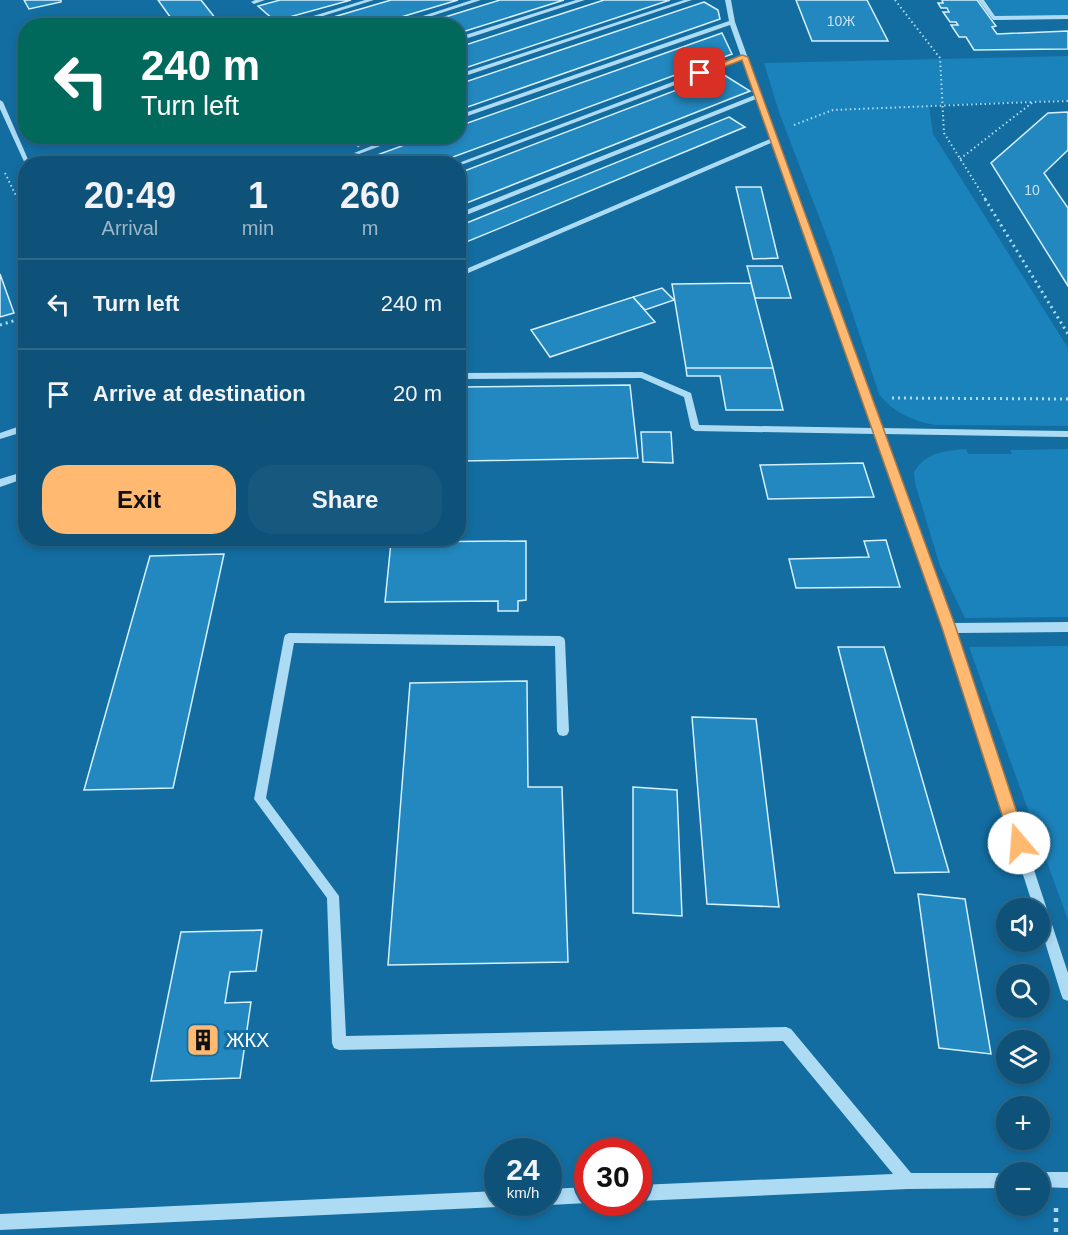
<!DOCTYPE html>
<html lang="en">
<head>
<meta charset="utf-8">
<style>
	body { margin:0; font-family:Arial,sans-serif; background:#17587e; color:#f1f3f6; height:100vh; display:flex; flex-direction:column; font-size:22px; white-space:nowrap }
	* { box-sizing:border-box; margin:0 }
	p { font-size:20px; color:#9bb6c6 }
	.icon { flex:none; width:33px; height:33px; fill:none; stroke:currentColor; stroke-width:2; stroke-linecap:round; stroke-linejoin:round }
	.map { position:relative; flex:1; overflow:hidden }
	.side { position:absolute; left:18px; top:156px; width:448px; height:390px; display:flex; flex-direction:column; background:#0e5279; border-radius:24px; box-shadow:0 3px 9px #0003,0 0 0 2px #2e698a }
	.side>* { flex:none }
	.guide { position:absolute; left:18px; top:18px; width:448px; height:126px; border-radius:24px; box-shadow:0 3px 9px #0003,0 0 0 2px #2e698a; background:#00695c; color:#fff; overflow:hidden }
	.tools { position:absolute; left:996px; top:898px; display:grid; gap:12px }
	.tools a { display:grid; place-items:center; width:54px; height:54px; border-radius:50%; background:#0e5279; box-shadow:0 3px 9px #0003,0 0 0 2px #2e698a; font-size:30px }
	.speed { position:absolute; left:484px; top:1138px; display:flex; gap:12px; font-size:30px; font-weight:700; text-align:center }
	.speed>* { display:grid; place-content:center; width:78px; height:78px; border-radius:50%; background:#0e5279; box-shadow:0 3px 9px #0003,0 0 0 2px #2e698a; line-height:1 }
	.speed small { font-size:15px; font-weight:400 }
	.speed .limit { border:9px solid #d22; background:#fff; color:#111 }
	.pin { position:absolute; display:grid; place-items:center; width:51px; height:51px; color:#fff; margin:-26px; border-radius:12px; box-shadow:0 3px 9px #0006 }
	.me { position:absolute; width:66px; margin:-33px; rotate:342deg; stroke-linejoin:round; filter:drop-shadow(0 0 4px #0008) }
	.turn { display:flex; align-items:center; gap:21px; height:126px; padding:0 24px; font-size:27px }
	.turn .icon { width:78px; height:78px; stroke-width:2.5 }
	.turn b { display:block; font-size:42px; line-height:51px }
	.eta { display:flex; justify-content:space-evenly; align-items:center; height:102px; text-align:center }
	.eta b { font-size:36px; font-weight:600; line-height:42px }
	.action { display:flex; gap:12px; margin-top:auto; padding:12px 24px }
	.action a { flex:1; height:69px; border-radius:24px; background:#ffb970; color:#111; font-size:24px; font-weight:600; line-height:69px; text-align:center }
	.action a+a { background:#17587e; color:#f1f3f6 }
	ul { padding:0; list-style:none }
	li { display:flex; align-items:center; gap:18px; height:90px; padding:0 24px; border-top:2px solid #2e698a }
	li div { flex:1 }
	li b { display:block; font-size:22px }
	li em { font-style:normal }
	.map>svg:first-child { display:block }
	.green { fill:#1b83bb }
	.building { fill:#2288bf; stroke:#d6f0fe; stroke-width:1.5 }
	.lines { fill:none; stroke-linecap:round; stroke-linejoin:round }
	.path-far2 { stroke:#addbf4; stroke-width:2; stroke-dasharray:1.5 3; stroke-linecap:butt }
	.path-far1 { stroke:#addbf4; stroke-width:3; stroke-dasharray:2 4; stroke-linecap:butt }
	.path { stroke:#addbf4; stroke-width:4.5; stroke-dasharray:4 6; stroke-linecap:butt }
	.minor { fill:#addbf4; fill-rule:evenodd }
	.route { fill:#ffb970; stroke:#a67849; stroke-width:1.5 }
	.labels { text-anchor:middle; stroke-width:6; stroke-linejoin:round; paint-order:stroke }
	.number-label { font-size:14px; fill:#c8e1ef }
	.near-poi-label { font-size:20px; fill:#fff; stroke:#136da1; text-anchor:start }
</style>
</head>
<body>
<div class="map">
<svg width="1068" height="1235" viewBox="0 0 1068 1235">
	<rect width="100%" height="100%" fill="#136da1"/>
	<path class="green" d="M985,0H1068V18H997Z
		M1068,56V100L929,105L933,134L1068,348V426L935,425C912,421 893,412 879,394L831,248L779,112L764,63Z
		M966,449L968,454H1012L1010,450L1068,449V617L965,618L940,566L915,483L914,472C927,452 943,451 966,449Z
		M1068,646V920L969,647Z"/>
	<path class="building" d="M24,0H61V2L29,9Z
		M158,0H201L220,24L168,26L166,22L173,21Z
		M280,0H351L275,21L258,6Z
		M391,0H458L371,26H303Z
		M500,0H564L459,33V26H416Z
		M604,0H670L459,70V47Z
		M796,0H867L888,41H812Z
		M942,0H977L996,26L992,27L997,34L1068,31V49L974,50L966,37H959L951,25H958L956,22H950L943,12H949L947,8H941L938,3H943Z
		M704,2L718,10L720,19L459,110V84Z
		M722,33L732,54L434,164H371L366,159L429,136H459V126Z
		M721,73L750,91L459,206V173Z
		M1068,112V150L1044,173L1068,208V286L991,163L1048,113Z
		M729,117L745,127L459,245V226Z
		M223,136H256L228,144Z
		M349,136H384L358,146Z
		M736,187H761L778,258L753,259Z
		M747,266H782L791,298H755Z
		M0,274L14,313L0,317Z
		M751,283L773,368H686L672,284Z
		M662,288L674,300L645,310L633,297Z
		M633,297L655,322L550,357L531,330Z
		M686,368H773L783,410H726L720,376H687Z
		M630,385L638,458L459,461V387Z
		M641,432H671L673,463L643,462Z
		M863,463L874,497L768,499L760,465Z
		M886,540L900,587L796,588L789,559L869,557L864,541Z
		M526,541V600L518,601V611H498V601L385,602L391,542Z
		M224,554L173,788L84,790L150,556Z
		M838,647H884L949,872L895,873Z
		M527,681L528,787H562L568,962L388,965L410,683Z
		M692,717L756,719L779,907L707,904Z
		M633,787L677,790L682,916L633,913Z
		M918,894L965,899L991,1054L939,1048Z
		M262,930L256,971L230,972L225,1003L251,1002L240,1078L151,1081L181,932Z"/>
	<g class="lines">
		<path class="path-far2" d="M895,0L940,58L944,133L986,200
			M794,125L833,110L1033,102
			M960,159L1033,102L1068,101
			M5,173L18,200"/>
		<path class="path-far1" d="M17,199L26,219
			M985,199L1068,334
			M0,325L26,317
			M892,398L1068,399"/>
		<path class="path" d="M1056,1208V1235"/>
		<path class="minor" d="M265,0L254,4L251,2L255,0Z
			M365,0H374L291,26H281Z
			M472,0H481L401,26H392Z
			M576,0H585L459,41V37Z
			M684,0H692L459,78V74Z
			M725,0H731L735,22L881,428L1068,431V437L884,434L953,623L1068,622V632L956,633L1068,973V1001L1063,999L1061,994L1040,926V909H1034L944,628L875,434L695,431L691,428L684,397L641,378L459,379V373L642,372L691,393L699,425L872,428L771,143L459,277V272L770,139L756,99L459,218V213L755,95L742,60L461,165L459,166V164H456L741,56L730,25L459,119V115L729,21Z
			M978,0H984L995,16L1068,15V19L993,20Z
			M0,100L3,102L30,164H26V166L0,109Z
			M396,136H407L359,154L354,153Z
			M26,424V431L0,439V433Z
			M26,471V478L0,487V479Z
			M289,633L560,636L564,638L565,641L569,731L567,735L563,736L559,735L557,731L555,646L294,643L266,798L339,896L346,1036L786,1027L791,1029L911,1173H1006V1188L908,1189L639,1201V1185L893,1174L783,1041L339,1050L334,1048L332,1043L327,898L254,799L284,638L285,635Z
			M1040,1172H1068V1188L1040,1187Z
			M588,1187V1203L549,1205L545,1203H549V1189Z
			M498,1191V1203H504L498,1207L0,1230V1214Z"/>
	</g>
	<path class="route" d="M742,55L748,57L956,628L1027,843L1025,849L1019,851L1013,849L1011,843L942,628L742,60L703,75L696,73Z"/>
	<defs>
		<g id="building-square" transform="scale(1.725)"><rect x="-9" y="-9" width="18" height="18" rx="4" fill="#ffb970" stroke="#136da1"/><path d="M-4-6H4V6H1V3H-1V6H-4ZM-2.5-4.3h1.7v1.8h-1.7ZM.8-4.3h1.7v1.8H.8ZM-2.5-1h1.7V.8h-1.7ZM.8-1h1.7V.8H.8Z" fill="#111"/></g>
	</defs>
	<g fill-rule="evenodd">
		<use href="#building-square" x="203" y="1040"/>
	</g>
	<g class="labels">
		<g class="number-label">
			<text x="841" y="26">10Ж</text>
			<text x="1032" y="195">10</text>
		</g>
		<g class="near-poi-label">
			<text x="226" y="1047">ЖКХ</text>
		</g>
	</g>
</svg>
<div class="tools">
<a><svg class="icon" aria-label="sound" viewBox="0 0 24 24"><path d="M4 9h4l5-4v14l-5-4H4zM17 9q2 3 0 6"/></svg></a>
<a><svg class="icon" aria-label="search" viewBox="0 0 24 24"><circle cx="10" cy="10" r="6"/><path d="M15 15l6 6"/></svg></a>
<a><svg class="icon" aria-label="layers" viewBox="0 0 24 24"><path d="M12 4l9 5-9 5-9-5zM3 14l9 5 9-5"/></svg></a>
<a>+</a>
<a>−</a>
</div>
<div class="speed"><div>24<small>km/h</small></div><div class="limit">30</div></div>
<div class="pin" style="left:700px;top:73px;background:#d93025"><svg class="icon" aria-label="arrive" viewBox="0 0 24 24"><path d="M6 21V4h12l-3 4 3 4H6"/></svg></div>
<svg class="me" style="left:1019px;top:843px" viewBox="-20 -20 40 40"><circle r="19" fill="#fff"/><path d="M0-13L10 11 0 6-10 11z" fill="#ffb970"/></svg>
<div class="guide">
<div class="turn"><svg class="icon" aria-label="left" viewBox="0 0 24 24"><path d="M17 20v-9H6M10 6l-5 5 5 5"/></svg><div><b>240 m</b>Turn left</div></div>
</div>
<section class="side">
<div class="eta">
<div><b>20:49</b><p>Arrival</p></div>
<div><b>1</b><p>min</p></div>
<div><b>260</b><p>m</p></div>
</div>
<ul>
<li><svg class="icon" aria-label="left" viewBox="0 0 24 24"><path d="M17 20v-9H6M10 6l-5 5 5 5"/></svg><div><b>Turn left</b></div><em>240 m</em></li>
<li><svg class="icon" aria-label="arrive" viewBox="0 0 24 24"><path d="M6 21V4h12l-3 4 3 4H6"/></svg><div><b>Arrive at destination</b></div><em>20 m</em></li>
</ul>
<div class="action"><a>Exit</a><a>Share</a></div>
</section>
</div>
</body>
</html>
